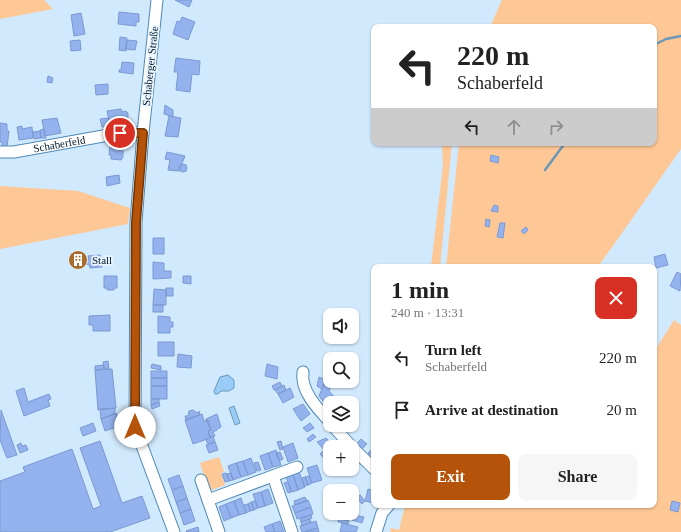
<!DOCTYPE html>
<html lang="en">
<head>
<meta charset="utf-8">
<style>
	body { margin:0; font-family:"Times New Roman",serif; background:#f6f6f6; color:#222; height:100vh; display:flex; flex-direction:column; font-size:15px; white-space:nowrap }
	* { box-sizing:border-box; margin:0 }
	p { font-size:13px; color:#767676 }
	.icon { flex:none; width:22px; height:22px; fill:none; stroke:currentColor; stroke-width:2; stroke-linecap:round; stroke-linejoin:round }
	.map { position:relative; flex:1; overflow:hidden }
	.details { position:absolute; left:371px; top:264px; width:286px; height:244px; display:flex; flex-direction:column; background:#fff; border-radius:8px; box-shadow:0 1px 3px #0004 }
	.details>* { flex:none }
	.top-card { position:absolute; left:371px; top:24px; width:286px; height:122px; border-radius:8px; box-shadow:0 1px 3px #0004; background:#fff; color:#222; overflow:hidden }
	.controls { position:absolute; left:323px; top:308px; display:grid; gap:8px }
	.controls a { display:grid; place-items:center; width:36px; height:36px; border-radius:8px; background:#fff; box-shadow:0 1px 3px #0004; font-size:20px }
	.pin { position:absolute; display:grid; place-items:center; width:34px; height:34px; color:#fff; margin:-17px; border:2px solid #fff; border-radius:50%; box-shadow:0 1px 4px #0007 }
	.me { position:absolute; width:44px; margin:-22px; rotate:0deg; stroke-linejoin:round; filter:drop-shadow(0 0 3px #0008) }
	.turn { display:flex; align-items:center; gap:14px; height:84px; padding:0 20px; font-size:18px }
	.turn .icon { width:52px; height:52px; stroke-width:2.5 }
	.turn b { display:block; font-size:28px; line-height:34px }
	.lanes { display:flex; align-items:center; height:38px; padding:0 20px; background:#0003; justify-content:center; gap:20px; direction:ltr }
	.lanes .off { opacity:.35 }
	.round { display:grid; place-items:center; flex:none; width:42px; height:42px; border-radius:8px; background:#f6f6f6 }
	.overview { display:flex; align-items:center; justify-content:space-between; height:68px; padding:0 20px }
	h1 { font-size:24px; font-weight:700; line-height:30px }
	.primary-button { display:flex; gap:8px; margin-top:auto; padding:8px 20px }
	.primary-button a { flex:1; height:46px; border-radius:8px; background:#b45309; color:#fff; font-size:16px; font-weight:700; line-height:46px; text-align:center }
	.primary-button a+a { background:#f6f6f6; color:#222 }
	ul { padding:0; list-style:none }
	li { display:flex; align-items:center; gap:12px; height:52px; padding:0 20px }
	li div { flex:1 }
	li b { display:block; font-size:15px }
	li em { font-style:normal }
	.map>svg:first-child { display:block }
	.green { fill:#fdc796 }
	.water { fill:#99cdf7; stroke:#6b97b9 }
	.lines { fill:none; stroke-linecap:round; stroke-linejoin:round }
	.stream { stroke:#6b97b9; stroke-width:2.5 }
	.building { fill:#94b3ee; stroke:#7b99d2 }
	.minor-casing { stroke:#4e89b6; stroke-width:13 }
	.minor { stroke:#fff; stroke-width:11 }
	.route-casing { stroke:#753606; stroke-width:10 }
	.route { stroke:#b45309; stroke-width:7 }
	.labels { text-anchor:middle; stroke-width:3.5; stroke-linejoin:round; paint-order:stroke }
	.street-label { font-size:11px; fill:#011829; stroke:#e9f5fe }
	.poi-label { font-size:11px; fill:#011829; stroke:#e9f5fe; text-anchor:start }
</style>
</head>
<body>
<div class="map">
<svg width="681" height="532" viewBox="0 0 681 532">
	<rect width="100%" height="100%" fill="#d1e9fd"/>
	<path class="green" d="M0,0H44L53,9L0,19Z
		M502,0H681V149L598,267H446L459,143H654V27H490Z
		M442,143H452L440,267H431L443,165Z
		M0,186L78,191L130,208L128,224L0,249Z
		M674,320L681,325V532H390L391,528L399,530L405,505H654V352Z
		M219,457L224,472L221,473L225,485L209,491L200,463Z"/>
	<path class="water" d="M228,375L234,380V388L229,391H221L218,394H215L214,391L220,377Z
		M234,406L240,423L235,425L229,408Z"/>
	<g class="lines">
		<path class="stream" d="M654,45L666,39L681,36
			M545,170L565,143"/>
	</g>
	<path class="building" d="M175,0H192L189,7Z
		M119,12L139,14V22H136V26L118,24Z
		M81,13L85,34L74,36L71,15Z
		M182,17L195,22L188,40L173,34L177,21L180,22Z
		M120,37L127,38L126,51L119,50Z
		M80,40L81,50L71,51L70,41Z
		M127,40L137,41L135,50L125,49Z
		M176,58L200,61L199,75L192,74L190,92L176,90L178,72H174Z
		M122,62L134,63L133,74L119,72V70H121Z
		M48,76L53,78L52,83L47,82Z
		M108,84V94L96,95L95,85Z
		M165,105L173,110V117L164,114Z
		M121,109L122,112L126,111L128,113V122L110,125L107,111Z
		M169,116L181,118L178,137L165,136Z
		M57,118L61,133L45,136L42,120Z
		M109,118L110,126L102,127L100,119Z
		M0,123L7,124V131H9L7,147H2V142H0Z
		M22,126V129L32,127L33,138L19,140L17,127Z
		M44,129L46,138H41L40,130Z
		M40,131L41,138L34,139L33,132Z
		M110,147L123,148V157L121,160L111,159V155H109Z
		M167,152L185,156L179,171L168,170L170,160L165,159Z
		M491,155L499,157L498,163L490,161Z
		M179 168a4 4 0 1 1 8 0a4 4 0 1 1-8 0Z
		M119,175L120,183L107,186L106,177Z
		M494,205L498,206V212L491,211Z
		M486,219L490,220L489,227L485,226Z
		M500,223H505L503,238L497,237Z
		M526,227L528,230L524,234L521,231Z
		M153,238H164V254H153Z
		M665,254L668,265L656,268L654,257Z
		M100,255L102,267L90,268L89,264L85,265L84,260L89,259L88,256Z
		M153,262L164,263V271H171V278L153,279Z
		M677,272L681,274L680,291L670,286Z
		M104,276H117V288H114V290H107V288H104Z
		M183,276H191V284L183,283Z
		M166,288H173V296H166Z
		M154,289L166,290V305H153Z
		M153,305H163V312H153Z
		M110,315V331H93V325H89V316Z
		M158,316L170,317V322H173V327H170V333H158Z
		M158,342H174V356H158Z
		M178,354L192,356L191,368L177,367Z
		M108,361L109,369H104L103,362Z
		M152,364L161,366V370L151,368Z
		M267,364L278,367L277,379L265,376Z
		M104,365V369L95,370V366Z
		M112,369L116,408L98,410L95,370Z
		M151,371H167V378H151Z
		M319,377L326,380L322,389L317,386Z
		M151,378H167V386H151Z
		M325,381L332,385L329,391L339,402L330,403L329,409L319,396Z
		M280,382L282,386L274,390L272,386Z
		M284,385L286,390L278,394L275,390Z
		M151,386H167V399H151Z
		M24,388L28,402L49,394L51,399L48,400L50,406L24,416L16,391Z
		M290,388L294,397L283,403L278,394Z
		M151,399H159V402L151,405Z
		M159,402L160,406L152,409L151,405Z
		M303,404L310,414L301,421L293,409Z
		M115,408V414L101,419L100,409Z
		M1,410L17,455L7,458L0,440Z
		M193,410L197,413L199,411L200,415L186,420L185,416H188L189,411Z
		M116,413L120,426L105,431L101,419Z
		M202,414L204,421L208,420L211,430L208,431L210,438L193,444L185,420Z
		M217,414L221,427L217,429V430L213,432L215,436L210,437L208,431L211,430L206,419Z
		M93,423L96,431L83,436L80,428Z
		M310,423L314,428L307,432L303,428Z
		M342,425H350L351,427L347,431Z
		M313,434L316,437L309,442L307,439Z
		M213,436L215,442L208,444L206,440Z
		M326,438L334,447H330L329,455L317,442Z
		M361,439L367,444L361,450L355,445Z
		M100,441L122,503L142,496L150,518L110,532H0V481L25,472L23,467L72,449L93,509L101,506L80,448Z
		M281,441L283,449L280,450L277,442Z
		M215,442L218,450L209,453L206,445Z
		M21,443L22,446L26,445L28,450L20,453L17,445Z
		M293,443L298,458L288,462L283,447Z
		M374,447V458L368,453Z
		M276,450L281,465L273,467L268,453Z
		M324,450L330,456V461L328,463L320,454Z
		M280,452L283,459L279,461L276,453Z
		M268,453L273,467L265,470L260,456Z
		M251,458L256,472L248,475L243,461Z
		M243,461L248,475L241,477L236,463Z
		M258,462L261,470L257,471L254,463Z
		M236,463L241,477L233,480L228,466Z
		M317,465L322,480L312,483L307,468Z
		M299,472L305,487L298,490L293,474Z
		M226,473L229,481L225,482L222,474Z
		M231,473L233,480L229,481L227,474Z
		M293,474L298,490L292,492L286,477Z
		M179,475L183,486L172,490L168,479Z
		M309,476L312,483L308,485L305,477Z
		M305,477L308,485L304,486L302,478Z
		M288,482L291,492L288,493L284,483Z
		M183,486L187,498L176,502L172,490Z
		M268,489L273,503L265,506L261,492Z
		M368,489L374,491V503L365,501Z
		M261,492L265,506L258,508L253,494Z
		M360,495L365,501L362,504L357,498Z
		M305,497L307,501L295,505L294,501Z
		M187,498L191,509L180,513L176,502Z
		M241,498L246,513L239,515L234,501Z
		M308,500L311,507L295,513L292,506Z
		M234,501L239,515L231,518L226,504Z
		M255,501L258,508L254,510L251,502Z
		M672,501L680,503L678,512L670,510Z
		M251,502L254,510L250,511L248,504Z
		M226,504L231,518L224,521L219,507Z
		M248,504L250,511L246,513L244,505Z
		M311,507L313,514L297,519L295,513Z
		M191,509L195,521L184,525L180,513Z
		M311,515L312,518L301,522L300,519Z
		M353,515L364,517L362,523L352,520Z
		M339,518L349,521L348,524L338,522Z
		M310,519L311,522L302,526L301,522Z
		M280,521L284,532H275L272,524Z
		M316,521L318,528L302,532L300,526Z
		M342,523L358,527L356,532H340Z
		M272,524L275,532H266L264,527Z
		M198,527L199,532H187L186,531Z
		M318,528L319,532H305Z"/>
	<g class="lines">
		<g class="minor-casing">
			<g id="minor">
				<path d="M157,0L143,133L136,222L135,427L174,532"/>
				<path id="s1" d="M0,152H14L120,133H143"/>
				<path d="M303,372C300,391 319,410 330,422"/>
				<path d="M332,425L352,447"/>
				<path d="M352,447L374,469"/>
				<path d="M273,476L292,532"/>
				<path d="M201,480L219,532"/>
				<path d="M208,500L297,467"/>
				<path d="M376,532L382,513L389,505"/>
			</g>
		</g>
		<use href="#minor" class="minor"/>
	</g>
	<g class="lines">
		<g class="route-casing">
			<path id="route" d="M120,133H143L136,222L135,427"/>
		</g>
		<use href="#route" class="route"/>
	</g>
	<defs>
		<g id="building-disc" transform="scale(1)"><circle r="9.5" fill="#a86c2f" stroke="#e9f5fe"/><path d="M-4-6H4V6H1V3H-1V6H-4ZM-2.5-4.3h1.7v1.8h-1.7ZM.8-4.3h1.7v1.8H.8ZM-2.5-1h1.7V.8h-1.7ZM.8-1h1.7V.8H.8Z" fill="#fff"/></g>
	</defs>
	<g fill-rule="evenodd">
		<use href="#building-disc" x="78" y="260"/>
	</g>
	<g class="labels">
		<g class="street-label">
			<text transform="translate(150 66) rotate(-84)" y="4">Schaberger Straße</text>
			<text dy="4" stroke="none"><textPath href="#s1" startOffset="60">Schaberfeld</textPath></text>
		</g>
		<g class="poi-label">
			<text x="92" y="264">Stall</text>
		</g>
	</g>
</svg>
<div class="controls">
<a><svg class="icon" aria-label="sound" viewBox="0 0 24 24"><path d="M4 9h4l5-4v14l-5-4H4zM17 9q2 3 0 6"/></svg></a>
<a><svg class="icon" aria-label="search" viewBox="0 0 24 24"><circle cx="10" cy="10" r="6"/><path d="M15 15l6 6"/></svg></a>
<a><svg class="icon" aria-label="layers" viewBox="0 0 24 24"><path d="M12 4l9 5-9 5-9-5zM3 14l9 5 9-5"/></svg></a>
<a>+</a>
<a>−</a>
</div>
<div class="pin" style="left:120px;top:133px;background:#d93025"><svg class="icon" aria-label="arrive" viewBox="0 0 24 24"><path d="M6 21V4h12l-3 4 3 4H6"/></svg></div>
<svg class="me" style="left:135px;top:427px" viewBox="-20 -20 40 40"><circle r="19" fill="#fff"/><path d="M0-13L10 11 0 6-10 11z" fill="#b45309"/></svg>
<div class="top-card">
<div class="turn"><svg class="icon" aria-label="left" viewBox="0 0 24 24"><path d="M17 20v-9H6M10 6l-5 5 5 5"/></svg><div><b>220 m</b>Schaberfeld</div></div>
<div class="lanes"><svg class="icon" aria-label="left" viewBox="0 0 24 24"><path d="M17 20v-9H6M10 6l-5 5 5 5"/></svg><svg class="icon off" aria-label="ahead" viewBox="0 0 24 24"><path d="M12 20V5M6 11l6-6 6 6"/></svg><svg class="icon off" aria-label="right" viewBox="0 0 24 24"><path d="M7 20v-9h11M14 6l5 5-5 5"/></svg></div>
</div>
<section class="details">
<div class="overview"><div><h1>1 min</h1><p>240 m · 13:31</p></div><a class="round" style="background:#d93025;color:#fff"><svg class="icon" aria-label="close" viewBox="0 0 24 24"><path d="M6 6l12 12M18 6L6 18"/></svg></a></div>
<ul>
<li><svg class="icon" aria-label="left" viewBox="0 0 24 24"><path d="M17 20v-9H6M10 6l-5 5 5 5"/></svg><div><b>Turn left</b><p>Schaberfeld</p></div><em>220 m</em></li>
<li><svg class="icon" aria-label="arrive" viewBox="0 0 24 24"><path d="M6 21V4h12l-3 4 3 4H6"/></svg><div><b>Arrive at destination</b></div><em>20 m</em></li>
</ul>
<div class="primary-button"><a>Exit</a><a>Share</a></div>
</section>
</div>
</body>
</html>
